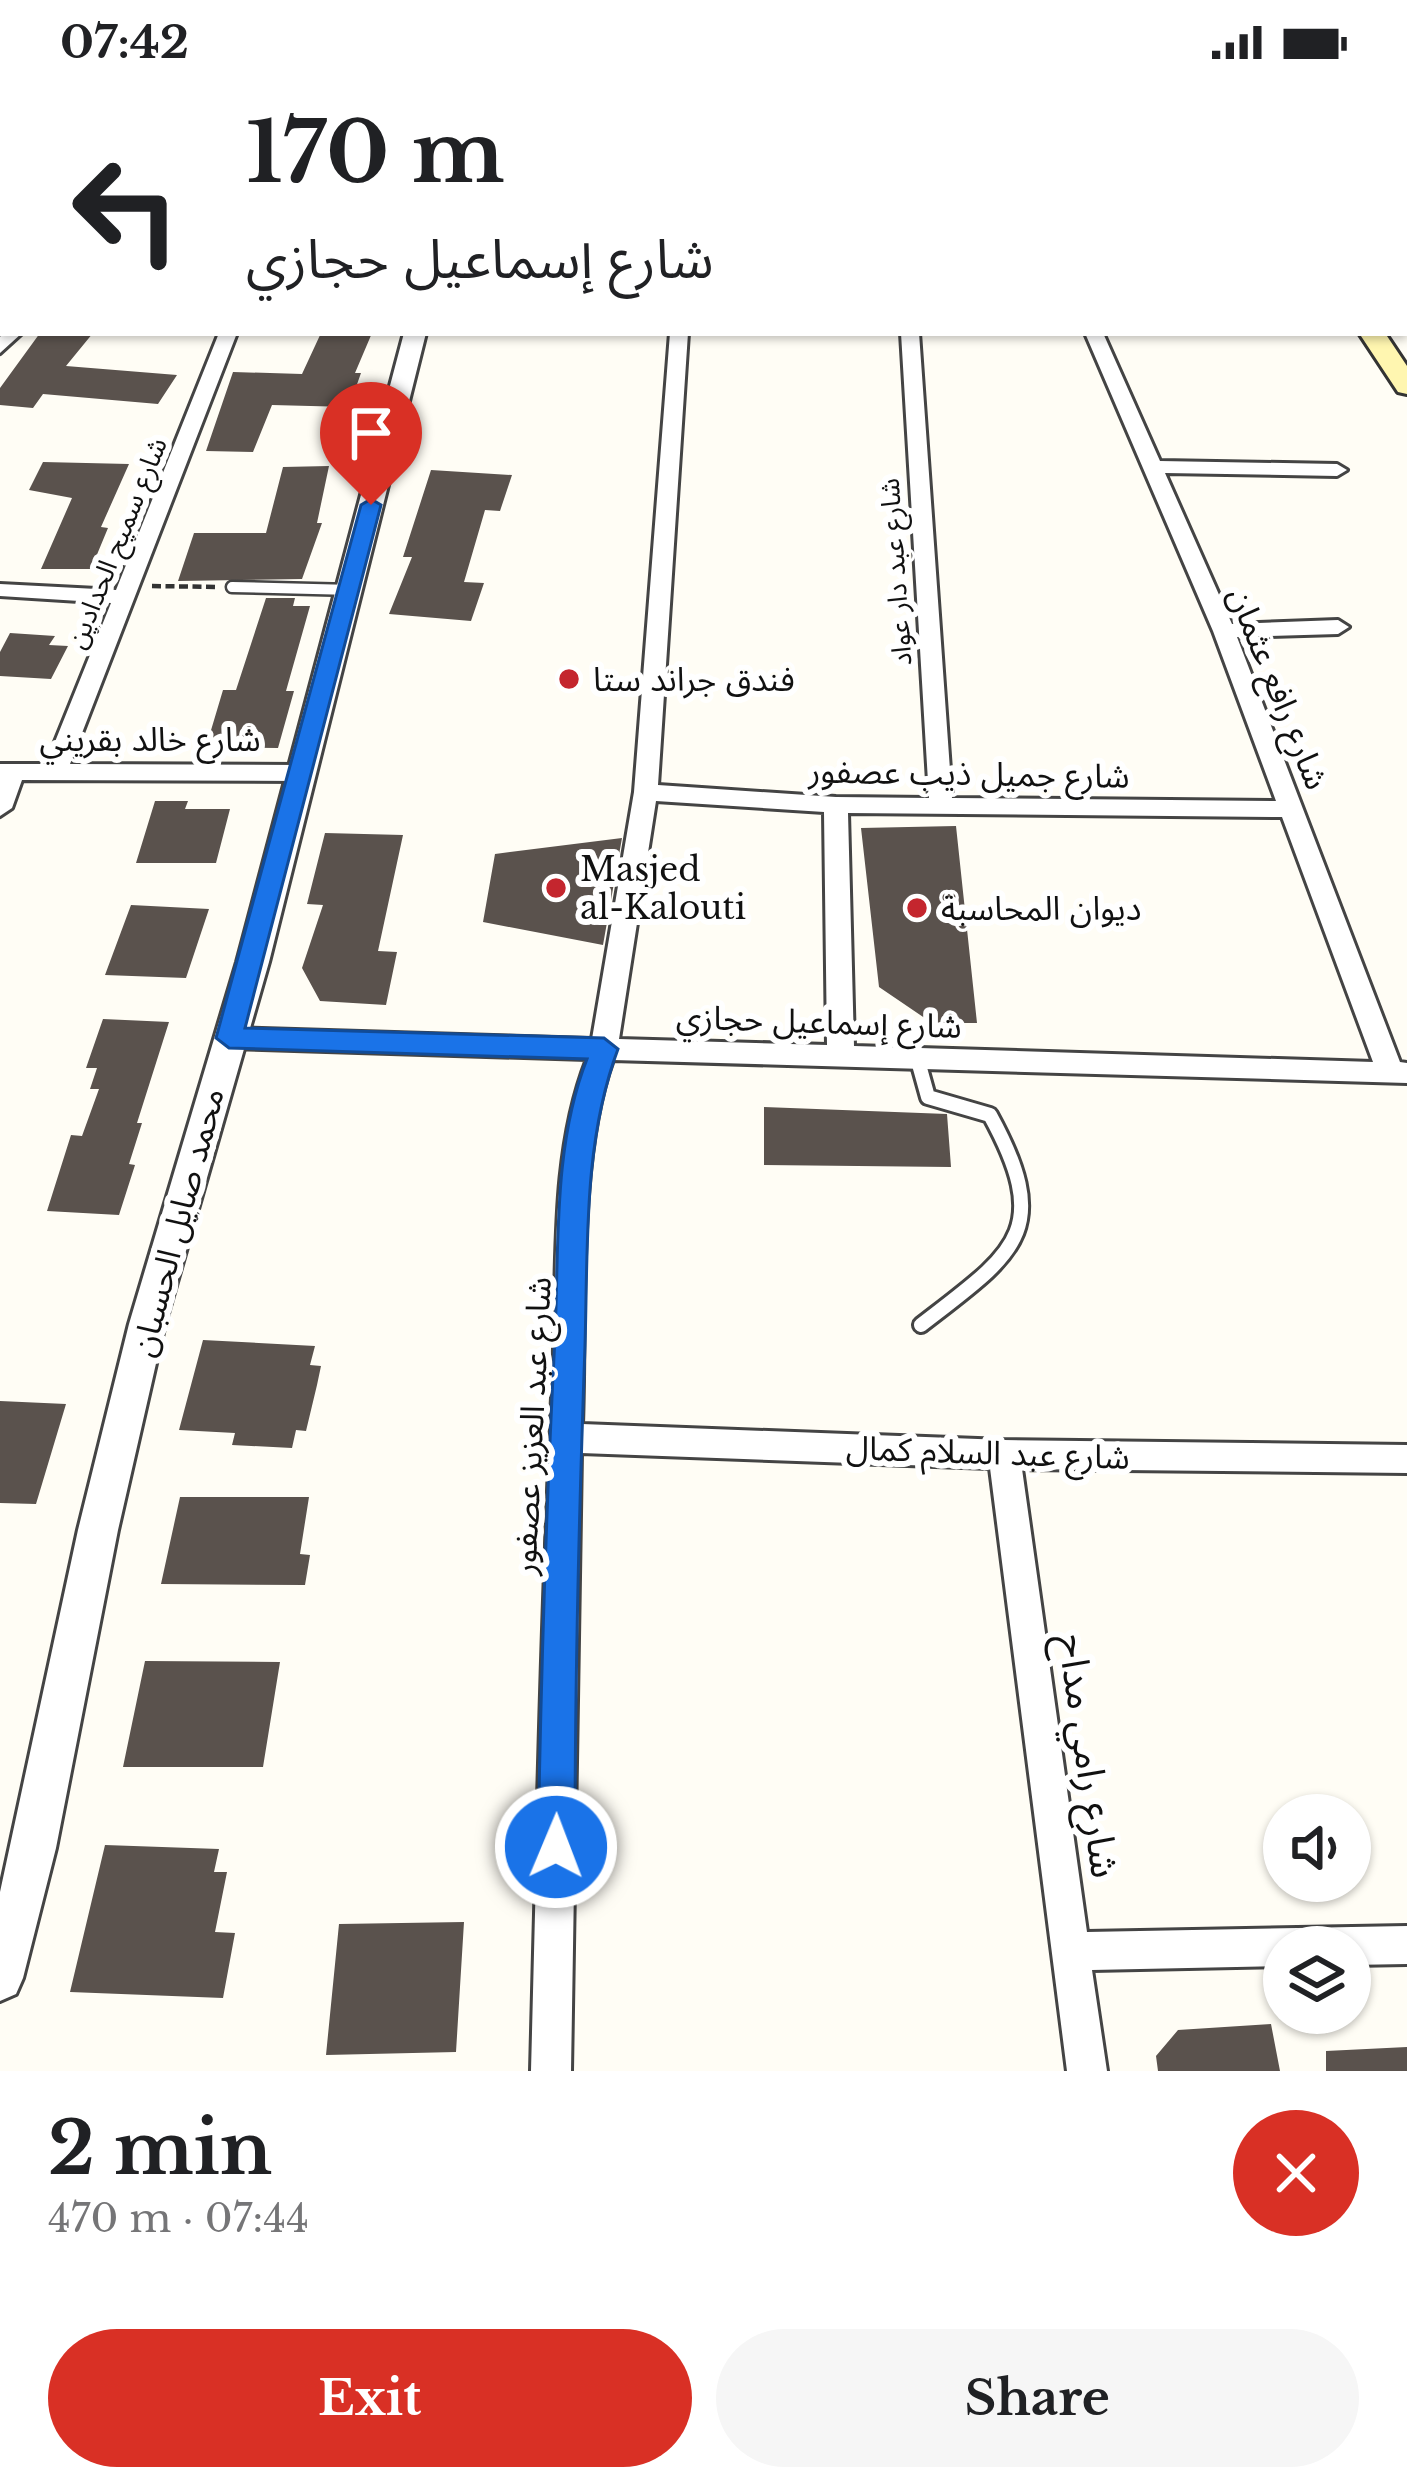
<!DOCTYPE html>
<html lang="en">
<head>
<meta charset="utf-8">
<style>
	body { margin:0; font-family:"Libre Baskerville","Noto Sans Arabic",serif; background:#f6f6f6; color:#202124; height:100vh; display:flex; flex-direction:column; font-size:45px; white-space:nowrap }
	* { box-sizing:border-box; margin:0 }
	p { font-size:39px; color:#757577 }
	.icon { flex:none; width:66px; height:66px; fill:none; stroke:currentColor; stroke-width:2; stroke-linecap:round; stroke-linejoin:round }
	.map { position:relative; height:1987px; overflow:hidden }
	.drawer { display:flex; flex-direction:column; background:#fff; flex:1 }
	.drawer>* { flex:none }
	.hud { position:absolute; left:0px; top:0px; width:1407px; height:252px; box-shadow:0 3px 9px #0004; background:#fff; color:#202124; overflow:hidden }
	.buttons { position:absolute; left:1263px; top:1710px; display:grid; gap:24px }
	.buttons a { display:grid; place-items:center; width:108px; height:108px; border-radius:50%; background:#fff; box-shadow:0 3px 9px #0004; font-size:60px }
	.pin { position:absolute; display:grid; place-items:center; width:102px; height:102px; color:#fff; margin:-123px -51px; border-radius:50% 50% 50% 0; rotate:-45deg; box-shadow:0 0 12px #0007 }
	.pin .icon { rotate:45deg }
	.me { position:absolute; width:132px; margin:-66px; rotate:1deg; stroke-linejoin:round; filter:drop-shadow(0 0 9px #0008) }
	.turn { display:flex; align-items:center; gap:42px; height:252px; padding:0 48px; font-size:54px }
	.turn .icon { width:156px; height:156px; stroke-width:2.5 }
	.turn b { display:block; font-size:84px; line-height:102px }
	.round { display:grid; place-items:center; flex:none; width:126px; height:126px; border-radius:63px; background:#f6f6f6 }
	.summary { display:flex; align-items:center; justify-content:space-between; height:204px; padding:0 48px }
	h1 { font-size:72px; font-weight:700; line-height:90px }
	.cta { display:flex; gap:24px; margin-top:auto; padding:24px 48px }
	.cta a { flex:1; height:138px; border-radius:72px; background:#d93025; color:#fff; font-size:48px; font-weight:700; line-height:138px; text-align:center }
	.cta a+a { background:#f6f6f6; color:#202124 }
	.status { display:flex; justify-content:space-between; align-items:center; height:84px; padding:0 60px; background:#fff; direction:ltr }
	.status svg { height:33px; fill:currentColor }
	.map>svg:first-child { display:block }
	.building { fill:#5a524d }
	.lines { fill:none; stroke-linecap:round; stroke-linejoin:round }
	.service-far2-casing { stroke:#444; stroke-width:12 }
	.service-far1-casing { stroke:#444; stroke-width:15 }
	.service-casing { stroke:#444; stroke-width:20 }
	.minor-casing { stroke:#444; stroke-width:6 }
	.tertiary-casing { stroke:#444; stroke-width:6 }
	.secondary-casing { stroke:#333; stroke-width:6 }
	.path { stroke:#333; stroke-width:4.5; stroke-dasharray:9 4.5; stroke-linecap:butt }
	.service-far2 { stroke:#fff; stroke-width:9 }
	.service-far1 { stroke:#fff; stroke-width:10 }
	.service { stroke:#fff; stroke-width:14 }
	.minor { fill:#fff; fill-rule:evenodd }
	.tertiary { fill:#fff; fill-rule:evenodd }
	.secondary { fill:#fff6b0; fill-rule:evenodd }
	.route { fill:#1a73e8; stroke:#114b97; stroke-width:3 }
	.poi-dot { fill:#c4262e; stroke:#fff; stroke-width:4.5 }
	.labels { text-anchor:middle; stroke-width:12; stroke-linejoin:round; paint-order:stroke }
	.far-street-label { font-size:27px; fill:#111; stroke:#fff }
	.poi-label { font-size:33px; fill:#111; stroke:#fff; text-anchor:start }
	.street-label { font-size:33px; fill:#111; stroke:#fff }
	.near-street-label { font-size:39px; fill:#111; stroke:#fff }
</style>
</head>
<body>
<div class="status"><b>07:42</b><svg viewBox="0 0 49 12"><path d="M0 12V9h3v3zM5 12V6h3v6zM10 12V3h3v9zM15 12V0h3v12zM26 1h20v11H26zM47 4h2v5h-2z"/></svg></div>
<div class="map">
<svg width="1407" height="1987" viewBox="0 0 1407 1987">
	<rect width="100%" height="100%" fill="#fffdf5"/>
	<path class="building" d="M40,249H93L66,282L177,291L158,320L43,310L33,324L0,321V304Z
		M321,249H372L355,289H361L349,323L272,321L253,368L206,367L233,288L302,290Z
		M43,378L129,380L101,443L108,444L91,485H41L72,414L29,406Z
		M329,382L317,439H322L302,495L178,497L194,449H266L283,383Z
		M431,386L512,391L500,427L485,426L464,498L484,499L471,537L389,530L412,473H403Z
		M266,514H295L293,522H310L286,607H294L278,664L206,663L223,606H236Z
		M10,549L55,552L49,561L68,562L51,595L0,592V568Z
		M155,717H188L185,725H230L216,779H136Z
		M956,742L977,939H932L879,903L861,744Z
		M325,749L403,751L378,867L397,868L386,921L320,917L302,884L323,821L307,820Z
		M622,754L603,861L483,838L495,770Z
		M131,821L209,825L186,894L105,891Z
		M103,935L169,938L137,1039H142L129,1080L135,1081L119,1131L47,1127L71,1051L82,1052L99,1005H90L97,984H86Z
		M764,1023L947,1030L951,1083L764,1081Z
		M203,1256L315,1262L310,1281L321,1282L317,1301L306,1347L296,1346L292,1364L232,1361L235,1349L179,1346Z
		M0,1317L66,1320L36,1420L0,1419Z
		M180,1413H309L300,1470L310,1471L305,1501L161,1500Z
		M145,1577L280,1578L263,1683H123Z
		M105,1761L219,1765L214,1788H227L215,1848L235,1849L223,1914L70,1908Z
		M464,1838L456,1968L326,1971L339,1840Z
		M1271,1940L1280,1987H1158L1156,1972L1178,1946Z
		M1407,1963V1987H1326V1967Z"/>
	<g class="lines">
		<g class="service-far2-casing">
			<path id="service-far2" d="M1293,0L1297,3
				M1404,178L1407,182"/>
		</g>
		<g class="service-far1-casing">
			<path id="service-far1" d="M232,503L353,506"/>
		</g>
		<g class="service-casing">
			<path id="service" d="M918,977L928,1013L990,1031C1054,1148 1014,1169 921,1241"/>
		</g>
		<g class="minor-casing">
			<path id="minor" d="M0,0H11L3,3L0,11Z
				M182,0H196V3H182Z
				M396,0H428L430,3H398Z
				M973,0H987L988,3H974Z
				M1404,119H1407V129H1404Z
				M0,227H3V237H0Z
				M3,249H22L0,269V253Z
				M219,249H237L70,680L299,681L311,689L299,697L22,696L12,724L0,732V680H46L111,519L0,512V500L116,506Z
				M670,249H688L658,701L836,713L929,714L901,249H919L952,714L1276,717L1213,547L1085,249H1103L1160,377L1337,380L1347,386L1337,392L1165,389L1232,540L1338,536L1349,543L1338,550L1237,553L1400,978L1407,979V999L613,976C577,1074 586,1232 582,1340L1004,1356L1407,1361V1389L1022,1385L1087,1848L1407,1842V1880L1350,1881V1863H1284V1882L1092,1886L1107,1987H1067L990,1384L581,1369L571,1987H531C537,1755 542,1523 553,1292C558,1188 549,1072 587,975L229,964L216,954L229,944L592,955L634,708ZM656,717L824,728L827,961L619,955ZM848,729L1282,733L1373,978L854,962Z"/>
		</g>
		<g class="tertiary-casing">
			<path id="tertiary" d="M464,0H482V3H464Z
				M404,249H426L269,878L165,1240L118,1446L56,1764L23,1894L16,1910L0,1917V1808L78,1446L129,1240L237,878Z"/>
		</g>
		<g class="secondary-casing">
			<path id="secondary" d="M1190,0H1213L1215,3H1192Z
				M1404,226L1407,227V247L1404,246Z
				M1359,249H1385L1407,282V310L1398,308Z"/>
		</g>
		<path class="path" d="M152,502L217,503"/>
		<use href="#service-far2" class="service-far2"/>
		<use href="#service-far1" class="service-far1"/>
		<use href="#service" class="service"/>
		<use href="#minor" class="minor"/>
		<use href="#tertiary" class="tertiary"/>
		<use href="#secondary" class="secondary"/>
	</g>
	<path class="route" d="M371,415L381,421L245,944L604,954L618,965C583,1058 588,1163 585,1262C579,1429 575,1596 575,1763L570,1776L556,1782L543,1776L538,1763C541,1593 546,1423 555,1253C559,1162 553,1061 587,975L229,964L216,954L361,421Z"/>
	<g class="poi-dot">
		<circle cx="569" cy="595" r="12"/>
		<circle cx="556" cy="804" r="12"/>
		<circle cx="917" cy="824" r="12"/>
	</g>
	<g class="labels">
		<g class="far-street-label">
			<text transform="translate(117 459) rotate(-68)" y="9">شارع سميح الحدادين</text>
			<text transform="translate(896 488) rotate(-94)" y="9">شارع عبد دار عواد</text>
		</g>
		<g class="poi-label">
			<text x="593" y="607">فندق جراند ستا</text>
			<text x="580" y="797">Masjed<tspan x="580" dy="38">al-Kalouti</tspan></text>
			<text x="941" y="836">ديوان المحاسبة</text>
		</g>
		<g class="street-label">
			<text transform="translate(1279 604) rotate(68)" y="12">شارع رافع عثمان</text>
			<text x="150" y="667">شارع خالد بقريني</text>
			<text transform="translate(969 689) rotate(1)" y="12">شارع جميل ذيب عصفور</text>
			<text transform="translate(819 937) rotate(2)" y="12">شارع إسماعيل حجازي</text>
			<text transform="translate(177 1138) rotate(-75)" y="12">محمد صايل الحسبان</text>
			<text transform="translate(531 1342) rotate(-87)" y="12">شارع عبد العزيز عصفور</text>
			<text transform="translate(988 1368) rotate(2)" y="12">شارع عبد السلام كمال</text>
		</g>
		<g class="near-street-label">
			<text transform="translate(1089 1672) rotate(82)" y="14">شارع رامي مداح</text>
		</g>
	</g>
</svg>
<div class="buttons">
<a><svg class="icon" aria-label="sound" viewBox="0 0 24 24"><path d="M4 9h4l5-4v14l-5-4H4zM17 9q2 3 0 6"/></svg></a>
<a><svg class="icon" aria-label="layers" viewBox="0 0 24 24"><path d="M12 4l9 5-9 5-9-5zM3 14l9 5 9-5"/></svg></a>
</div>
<div class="pin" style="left:371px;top:421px;background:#d93025"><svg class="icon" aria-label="arrive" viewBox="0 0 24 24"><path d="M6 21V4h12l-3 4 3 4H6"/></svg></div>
<svg class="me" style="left:556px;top:1763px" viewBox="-20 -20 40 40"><circle r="17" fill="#1a73e8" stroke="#fff" stroke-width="3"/><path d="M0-11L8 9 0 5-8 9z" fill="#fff"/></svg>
<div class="hud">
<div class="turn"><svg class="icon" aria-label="left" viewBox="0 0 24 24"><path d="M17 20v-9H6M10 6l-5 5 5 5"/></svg><div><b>170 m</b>شارع إسماعيل حجازي</div></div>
</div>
</div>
<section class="drawer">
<div class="summary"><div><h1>2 min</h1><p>470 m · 07:44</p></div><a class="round" style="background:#d93025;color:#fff"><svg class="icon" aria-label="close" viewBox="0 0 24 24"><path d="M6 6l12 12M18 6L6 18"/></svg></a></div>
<div class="cta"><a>Exit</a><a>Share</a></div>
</section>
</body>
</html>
